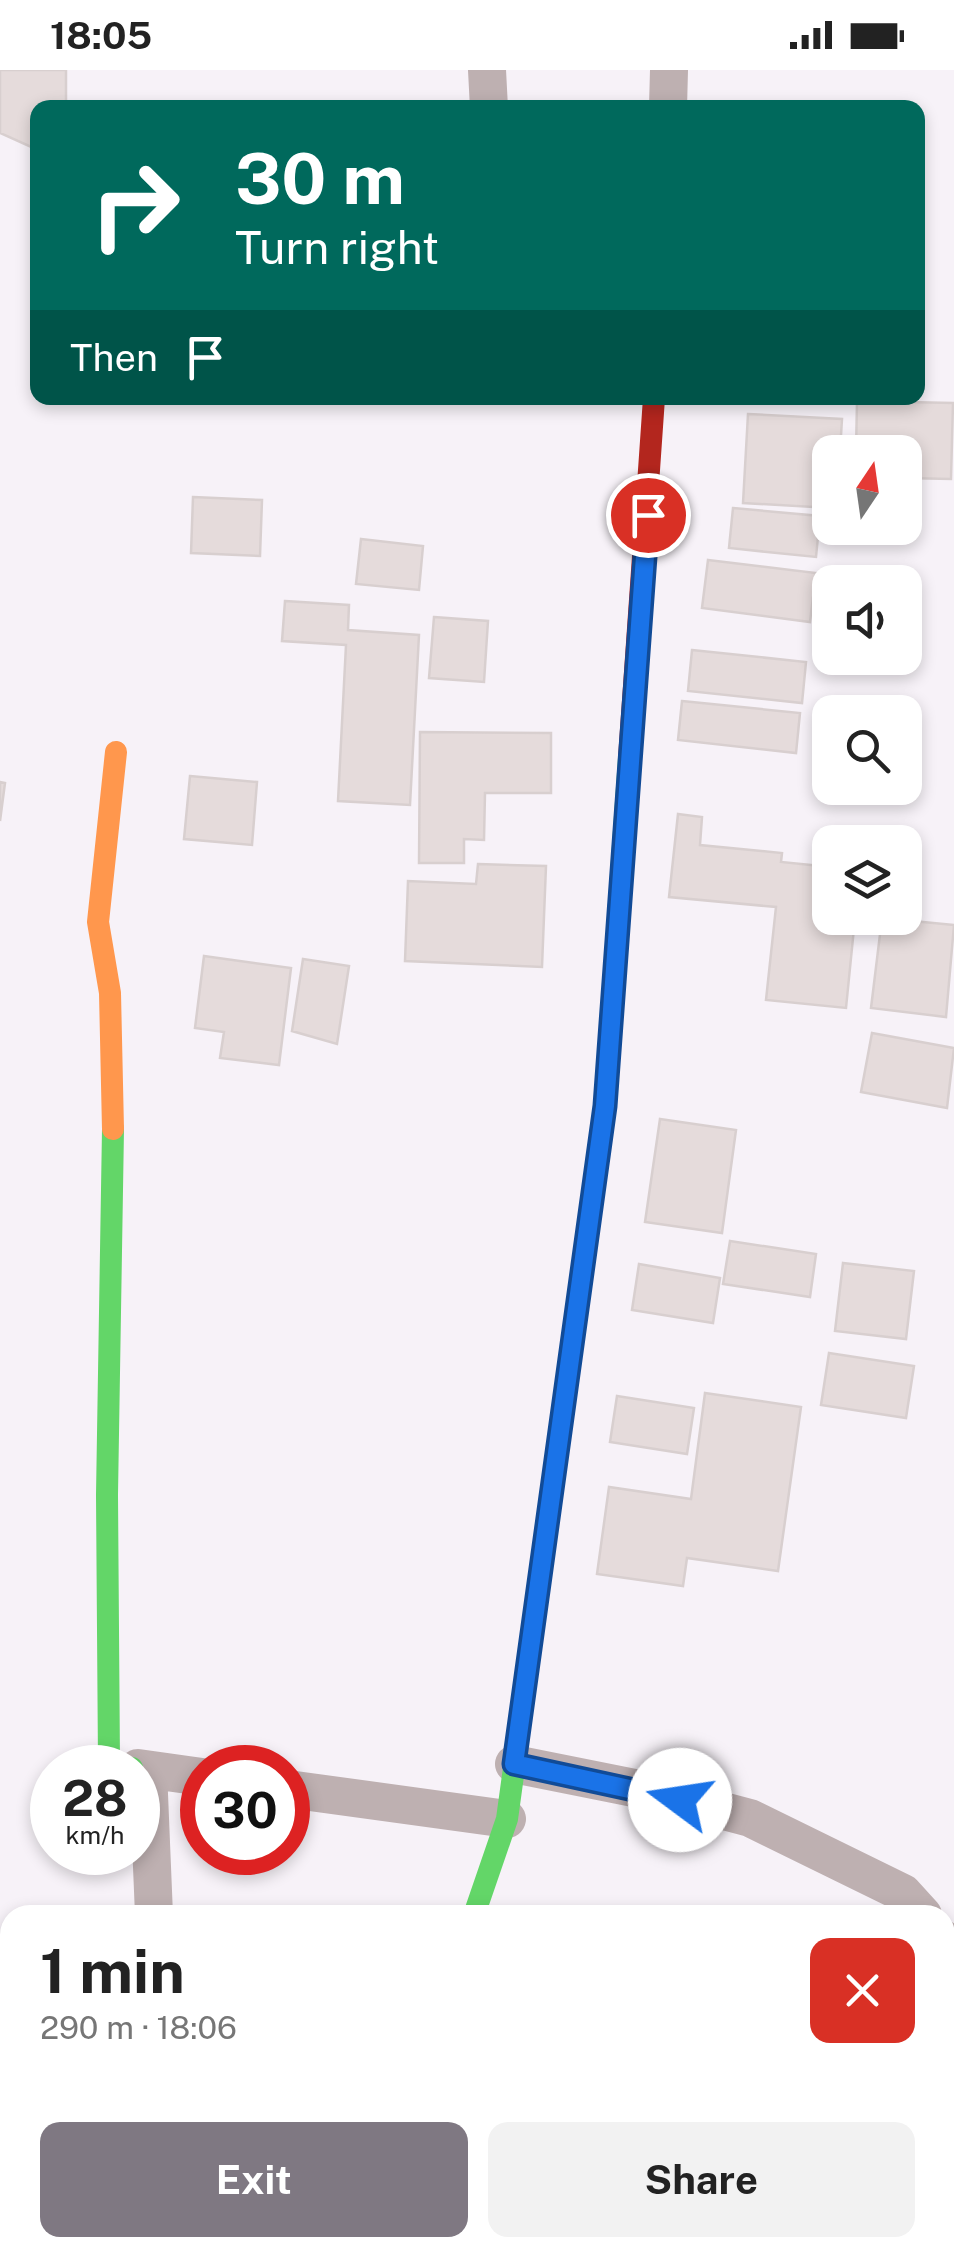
<!DOCTYPE html>
<html lang="en">
<head>
<meta charset="utf-8">
<style>
	body { margin:0; font-family:"Public Sans",sans-serif; background:#f2f2f2; color:#222; height:100vh; display:flex; flex-direction:column; font-size:38px; white-space:nowrap }
	* { box-sizing:border-box; margin:0 }
	p { font-size:32px; color:#767676 }
	.icon { flex:none; width:55px; height:55px; fill:none; stroke:currentColor; stroke-width:2; stroke-linecap:round; stroke-linejoin:round }
	.map { position:relative; flex:1; overflow:hidden }
	.drawer { position:absolute; left:0px; top:1835px; width:955px; height:352px; display:flex; flex-direction:column; background:#fff; border-radius:30px 30px 0 0; box-shadow:0 5px 15px #0003 }
	.drawer>* { flex:none }
	.hud { position:absolute; left:30px; top:30px; width:895px; height:305px; border-radius:20px; box-shadow:0 5px 15px #0003; background:#00695c; color:#fff; overflow:hidden }
	.needle { width:65px; rotate:13deg }
	.controls { position:absolute; left:812px; top:365px; display:grid; gap:20px }
	.controls a { display:grid; place-items:center; width:110px; height:110px; border-radius:20px; background:#fff; box-shadow:0 5px 15px #0003; font-size:50px }
	.speed { position:absolute; left:30px; top:1675px; display:flex; gap:20px; font-size:50px; font-weight:700; text-align:center }
	.speed>* { display:grid; place-content:center; width:130px; height:130px; border-radius:50%; background:#fff; box-shadow:0 5px 15px #0003; line-height:1 }
	.speed small { font-size:25px; font-weight:400 }
	.speed .limit { border:15px solid #d22; background:#fff; color:#111 }
	.pin { position:absolute; display:grid; place-items:center; width:85px; height:85px; color:#fff; margin:-42px; border:5px solid #fff; border-radius:50%; box-shadow:0 2px 10px #0007 }
	.me { position:absolute; width:110px; margin:-55px; rotate:284deg; stroke-linejoin:round; filter:drop-shadow(0 0 8px #0008) }
	.turn { display:flex; align-items:center; gap:35px; height:210px; padding:0 40px; font-size:45px }
	.turn .icon { width:130px; height:130px; stroke-width:2.5 }
	.turn b { display:block; font-size:70px; line-height:85px }
	.then { display:flex; align-items:center; height:95px; padding:0 40px; background:#0003; gap:20px; font-size:38px }
	.round { display:grid; place-items:center; flex:none; width:105px; height:105px; border-radius:20px; background:#f2f2f2 }
	.overview { display:flex; align-items:center; justify-content:space-between; height:170px; padding:0 40px }
	h1 { font-size:60px; font-weight:700; line-height:75px }
	.cta { display:flex; gap:20px; margin-top:auto; padding:20px 40px }
	.cta a { flex:1; height:115px; border-radius:20px; background:#7f7882; color:#fff; font-size:40px; font-weight:700; line-height:115px; text-align:center }
	.cta a+a { background:#f2f2f2; color:#222 }
	.status { display:flex; justify-content:space-between; align-items:center; height:70px; padding:0 50px; background:#fff; direction:ltr }
	.status svg { height:28px; fill:currentColor }
	.map>svg:first-child { display:block }
	.building { fill:#e5dbdb; stroke:#d8cfcf; stroke-width:2.5 }
	.lines { fill:none; stroke-linecap:round; stroke-linejoin:round }
	.street { stroke:#beb0b1; stroke-width:38 }
	.fast { stroke:#63d668; stroke-width:22 }
	.slow { stroke:#ff974d; stroke-width:22 }
	.jam { stroke:#b3261e; stroke-width:22 }
	.route-casing { stroke:#114b97; stroke-width:25 }
	.route { stroke:#1a73e8; stroke-width:18 }
</style>
</head>
<body>
<div class="status"><b>18:05</b><svg viewBox="0 0 49 12"><path d="M0 12V9h3v3zM5 12V6h3v6zM10 12V3h3v9zM15 12V0h3v12zM26 1h20v11H26zM47 4h2v5h-2z"/></svg></div>
<div class="map">
<svg width="954" height="2187" viewBox="0 0 954 2187">
	<rect width="100%" height="100%" fill="#f7f2f8"/>
	<path class="building" d="M0,0H66V38H38V80L0,63Z
		M857,331L953,333L951,409L905,408V382H856Z
		M748,344L842,349L840,382H830V438L743,433Z
		M193,427L262,430L260,486L191,483Z
		M733,438L820,446L816,487L729,478Z
		M361,469L423,476L419,520L356,514Z
		M708,490L816,503L810,552L702,538Z
		M285,531L349,535L348,560L419,565L410,735L338,731L346,575L282,571Z
		M434,547L488,551L484,612L429,608Z
		M692,580L806,592L802,633L688,621Z
		M682,631L800,643L796,683L678,670Z
		M420,662L551,663V723H485L484,770L464,769V793H419Z
		M190,706L257,712L252,775L184,769Z
		M0,712L5,713L0,751Z
		M678,744L702,747L700,775L782,783L781,792L830,797V848H855L846,938L766,930L776,837L669,827Z
		M478,794L546,796L542,897L405,891L408,811L476,814Z
		M882,848L954,855L946,947L871,938Z
		M204,886L291,898L279,995L220,988L224,962L195,958Z
		M303,889L349,896L337,974L292,961Z
		M872,963L954,978L947,1038L861,1022Z
		M660,1049L736,1060L722,1163L645,1152Z
		M730,1171L816,1184L810,1227L723,1214Z
		M843,1193L914,1201L906,1269L835,1261Z
		M639,1194L720,1208L713,1253L632,1240Z
		M829,1283L914,1296L906,1348L821,1335Z
		M705,1323L801,1337L778,1501L687,1488L683,1516L597,1504L609,1417L691,1429Z
		M617,1326L694,1338L687,1384L610,1372Z"/>
	<g class="lines">
		<path class="street" d="M487,0L489,38
			M668,38L669,0
			M514,1694L644,1720L750,1748L903,1823L923,1845
			M138,1698L202,1707
			M148,1700L154,1845
			M288,1719L507,1749
			M945,1870L954,1878
			M0,2162L10,2160
			M373,2187L375,2178"/>
		<path class="fast" d="M113,1059L107,1425L109,1694L132,1698
			M474,1845L507,1749L605,1036L629,688"/>
		<path class="slow" d="M113,1059L110,923L98,852L116,682"/>
		<path class="jam" d="M629,688L654,328"/>
	</g>
	<g class="lines">
		<g class="route-casing">
			<path id="route" d="M648,445L605,1036L514,1694L680,1730"/>
		</g>
		<use href="#route" class="route"/>
	</g>
</svg>
<div class="controls">
<a><svg class="needle" viewBox="-14 -14 28 28"><path d="M0-13l5 13h-10z" fill="#e53935"/><path d="M0 13l5-13h-10z" fill="#767676"/></svg></a>
<a><svg class="icon" aria-label="sound" viewBox="0 0 24 24"><path d="M4 9h4l5-4v14l-5-4H4zM17 9q2 3 0 6"/></svg></a>
<a><svg class="icon" aria-label="search" viewBox="0 0 24 24"><circle cx="10" cy="10" r="6"/><path d="M15 15l6 6"/></svg></a>
<a><svg class="icon" aria-label="layers" viewBox="0 0 24 24"><path d="M12 4l9 5-9 5-9-5zM3 14l9 5 9-5"/></svg></a>
</div>
<div class="speed"><div>28<small>km/h</small></div><div class="limit">30</div></div>
<div class="pin" style="left:648px;top:445px;background:#d93025"><svg class="icon" aria-label="arrive" viewBox="0 0 24 24"><path d="M6 21V4h12l-3 4 3 4H6"/></svg></div>
<svg class="me" style="left:680px;top:1730px" viewBox="-20 -20 40 40"><circle r="19" fill="#fff"/><path d="M0-13L10 11 0 6-10 11z" fill="#1a73e8"/></svg>
<div class="hud">
<div class="turn"><svg class="icon" aria-label="right" viewBox="0 0 24 24"><path d="M7 20v-9h11M14 6l5 5-5 5"/></svg><div><b>30 m</b>Turn right</div></div>
<div class="then">Then<svg class="icon" aria-label="arrive" viewBox="0 0 24 24"><path d="M6 21V4h12l-3 4 3 4H6"/></svg></div>
</div>
<section class="drawer">
<div class="overview"><div><h1>1 min</h1><p>290 m · 18:06</p></div><a class="round" style="background:#d93025;color:#fff"><svg class="icon" aria-label="close" viewBox="0 0 24 24"><path d="M6 6l12 12M18 6L6 18"/></svg></a></div>
<div class="cta"><a>Exit</a><a>Share</a></div>
</section>
</div>
</body>
</html>
